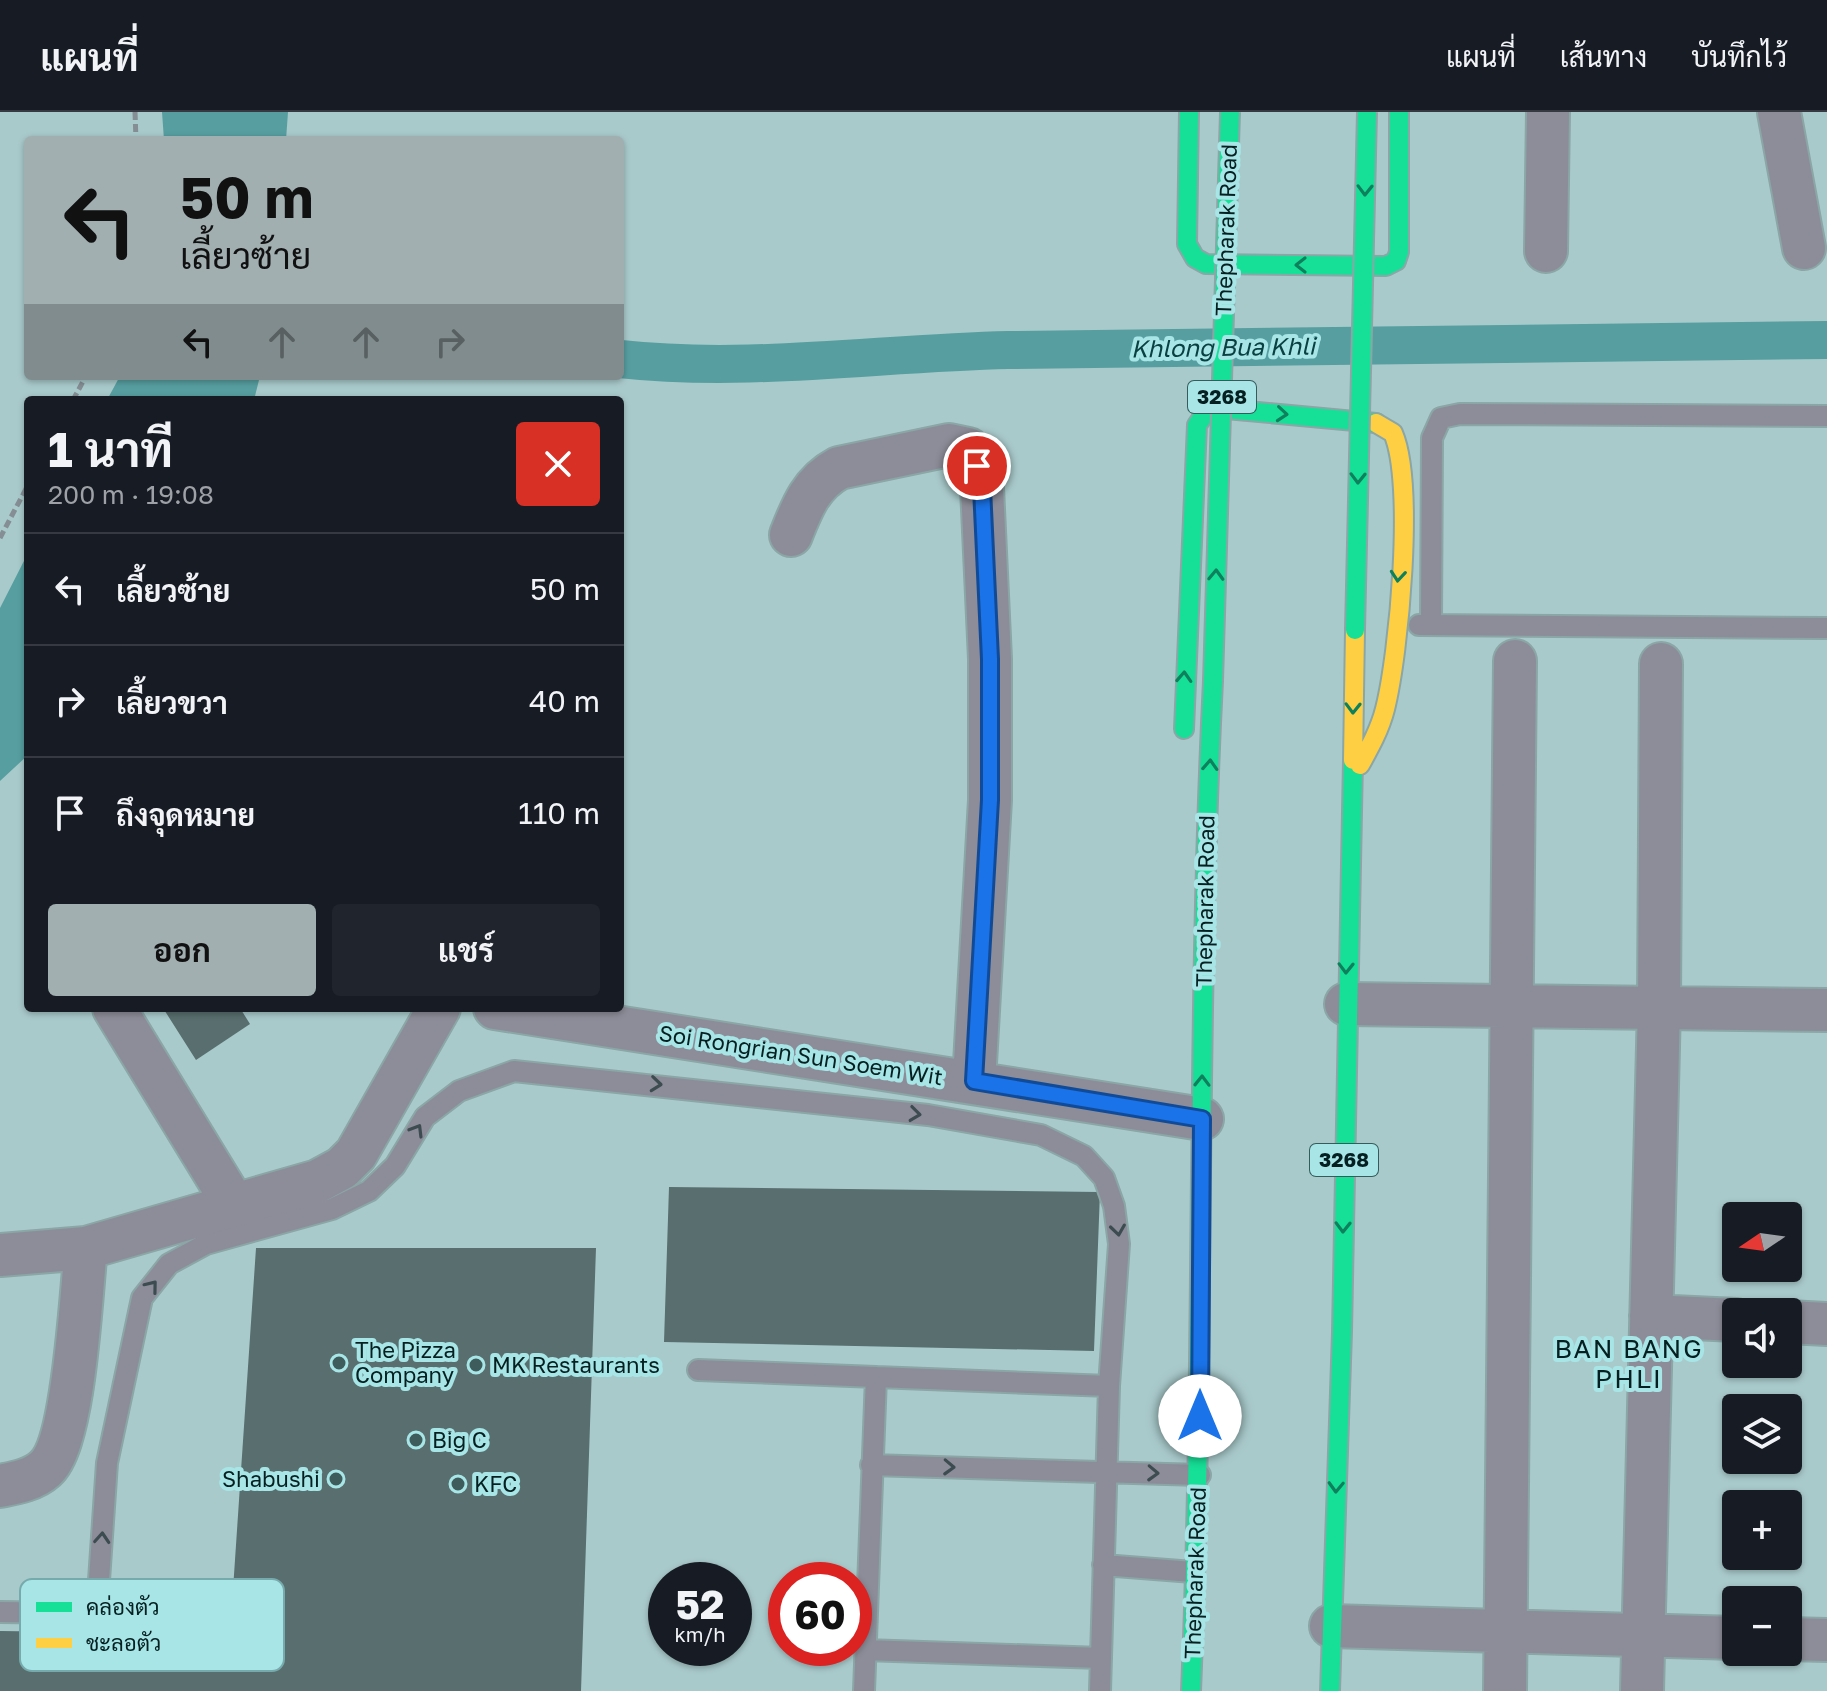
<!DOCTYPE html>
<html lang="th">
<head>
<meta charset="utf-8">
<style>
	body { margin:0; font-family:"Golos Text",Sarabun,sans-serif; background:#20242c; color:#f1f3f6; height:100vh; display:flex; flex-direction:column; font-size:30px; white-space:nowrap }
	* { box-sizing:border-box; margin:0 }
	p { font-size:26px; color:#9ea1a6 }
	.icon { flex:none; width:44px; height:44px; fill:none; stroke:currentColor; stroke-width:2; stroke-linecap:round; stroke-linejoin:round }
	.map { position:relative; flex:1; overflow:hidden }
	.side { position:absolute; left:24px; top:284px; width:600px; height:616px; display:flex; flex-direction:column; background:#171b24; border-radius:8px; box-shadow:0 2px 6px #0004 }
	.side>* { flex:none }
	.guide { position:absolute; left:24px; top:24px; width:600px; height:244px; border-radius:8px; box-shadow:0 2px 6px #0004; background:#a1afb1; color:#111; overflow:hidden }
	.needle { width:52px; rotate:257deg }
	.tools { position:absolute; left:1722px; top:1090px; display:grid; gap:16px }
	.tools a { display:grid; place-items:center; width:80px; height:80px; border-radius:8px; background:#171b24; box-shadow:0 2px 6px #0004; font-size:40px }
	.speed { position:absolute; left:648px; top:1450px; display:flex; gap:16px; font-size:40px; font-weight:700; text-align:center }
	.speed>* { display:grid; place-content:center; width:104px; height:104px; border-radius:50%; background:#171b24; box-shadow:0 2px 6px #0004; line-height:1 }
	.speed small { font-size:20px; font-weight:400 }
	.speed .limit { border:12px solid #d22; background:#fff; color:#111 }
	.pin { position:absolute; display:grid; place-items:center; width:68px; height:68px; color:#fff; margin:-34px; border:4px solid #fff; border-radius:50%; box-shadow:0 2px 8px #0007 }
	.me { position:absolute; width:88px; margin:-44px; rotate:0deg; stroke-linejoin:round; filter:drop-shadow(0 0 6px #0008) }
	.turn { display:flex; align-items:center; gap:28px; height:168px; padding:0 24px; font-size:36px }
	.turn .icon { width:104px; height:104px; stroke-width:2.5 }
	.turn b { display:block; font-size:56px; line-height:68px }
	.lanes { display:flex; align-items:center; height:76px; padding:0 24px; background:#0003; justify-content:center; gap:40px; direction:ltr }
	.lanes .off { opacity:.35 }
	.round { display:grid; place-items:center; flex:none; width:84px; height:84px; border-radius:8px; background:#20242c }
	.headline { display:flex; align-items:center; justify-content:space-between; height:136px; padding:0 24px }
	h1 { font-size:48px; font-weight:700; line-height:60px }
	.button { display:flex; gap:16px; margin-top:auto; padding:16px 24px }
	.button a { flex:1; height:92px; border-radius:8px; background:#a1afb1; color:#111; font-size:32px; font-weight:700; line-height:92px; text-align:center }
	.button a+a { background:#20242c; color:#f1f3f6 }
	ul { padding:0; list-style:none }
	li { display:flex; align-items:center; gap:24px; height:112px; padding:0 24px; border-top:2px solid #363941 }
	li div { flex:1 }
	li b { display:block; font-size:30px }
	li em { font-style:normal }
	header { display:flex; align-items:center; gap:48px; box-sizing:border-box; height:112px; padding:0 40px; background:#171b24; border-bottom:2px solid #363941 }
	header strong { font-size:38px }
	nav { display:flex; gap:44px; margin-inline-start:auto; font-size:28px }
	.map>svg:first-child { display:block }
	.water { fill:#579ea0 }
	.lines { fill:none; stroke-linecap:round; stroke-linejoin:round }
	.canal { stroke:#579ea0; stroke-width:38 }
	.building { fill:#596e6e }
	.lane-casing { stroke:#8ba6a7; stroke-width:24 }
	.street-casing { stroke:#8ba6a7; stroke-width:46 }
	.fast-casing { stroke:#8ba6a7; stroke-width:22 }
	.slow-casing { stroke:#8ba6a7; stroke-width:22 }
	.path { stroke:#848e94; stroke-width:5; stroke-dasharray:8 4; stroke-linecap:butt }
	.lane { stroke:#8c8d98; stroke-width:20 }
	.street { stroke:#8c8d98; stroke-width:42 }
	.fast { stroke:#16e098; stroke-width:18 }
	.slow { stroke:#ffcf43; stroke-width:18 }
	.fast-bridge-casing { stroke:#8ba6a7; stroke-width:22; stroke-linecap:butt }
	.fast-bridge { stroke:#16e098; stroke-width:18 }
	.oneway { stroke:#0e805c }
	.oneway2 { stroke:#3c4c51 }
	.route-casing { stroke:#114b97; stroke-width:20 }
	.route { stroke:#1a73e8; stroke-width:14 }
	.poi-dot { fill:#3f5c5c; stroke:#a7e5e7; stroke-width:3 }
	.labels { text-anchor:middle; stroke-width:8; stroke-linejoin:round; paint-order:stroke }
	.shield { fill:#a7e5e7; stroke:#365b5c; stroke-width:2 }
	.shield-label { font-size:20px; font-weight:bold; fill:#062021 }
	.street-label { font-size:22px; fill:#062021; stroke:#a7e5e7 }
	.poi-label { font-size:22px; fill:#062021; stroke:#a7e5e7; text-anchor:start }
	.water-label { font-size:24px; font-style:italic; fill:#0a4042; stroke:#a7e5e7 }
	.quarter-label { font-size:26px; letter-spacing:2px; fill:#062021; stroke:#a7e5e7 }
	.key { fill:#a7e5e7; stroke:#77aaac; stroke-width:2 }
	.key-label { font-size:22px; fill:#062021 }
</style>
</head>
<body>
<header>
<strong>แผนที่</strong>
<nav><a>แผนที่</a><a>เส้นทาง</a><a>บันทึกไว้</a></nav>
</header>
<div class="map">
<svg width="1827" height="1579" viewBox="0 0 1827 1579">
	<rect width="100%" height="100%" fill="#a9cacb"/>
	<path class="water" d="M162,0H288L286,28H164Z
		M120,264H260L254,288H107Z
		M28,441V643L0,669V496Z"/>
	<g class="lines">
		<path class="canal" d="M620,247C748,261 879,241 1008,238C1281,233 1554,229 1827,228"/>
	</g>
	<path class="building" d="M163,896H240L250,912L196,948Z
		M669,1075L1100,1080L1094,1239L664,1230Z
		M256,1136H596L581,1579H0V1519L230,1522Z"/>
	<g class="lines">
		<g class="lane-casing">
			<path id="lane" d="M1419,513L1827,516
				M1431,513L1432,326L1441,306L1460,302L1827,304
				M698,1258L876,1265
				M871,1353L1200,1363
				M1103,1453L1193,1460
				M0,1500L72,1501L90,1495L98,1483L107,1351L142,1186L169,1152L206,1132L332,1097L369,1079L395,1054L425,1005L459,979L514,959L928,1003L1041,1023L1084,1044L1104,1066L1114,1094L1119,1132L1109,1274L876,1265L864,1579
				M865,1538L1101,1546
				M1100,1579L1109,1274"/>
		</g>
		<g class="street-casing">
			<path id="street" d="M1779,0L1804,136
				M1546,139L1548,0
				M791,423C802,395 811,371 839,356L949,333L968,337L977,354L982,376L990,547V688L974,969
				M1346,892L1827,898
				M114,896L233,1091
				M495,896L1202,1007
				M0,1143L86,1136L318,1069L342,1056L356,1042L439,896
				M1651,1204L1736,1208
				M1788,1210L1827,1212
				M0,1374C15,1371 33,1368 45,1357C75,1331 81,1179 86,1136
				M1331,1514L1736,1526
				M1788,1527L1827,1528
				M1505,1579L1515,549
				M1642,1579L1659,894L1661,552"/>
		</g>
		<g class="fast-casing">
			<path id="fast" d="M1189,0L1187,132L1195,146L1206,152L1386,154L1396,149L1399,140V0
				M1184,617L1197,313L1204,303L1226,297L1376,311
				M1191,1579C1205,1242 1196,905 1213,569
				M1330,1579L1342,1220L1353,648"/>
		</g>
		<g class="slow-casing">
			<path id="slow" d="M1353,648L1355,518
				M1360,653C1370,635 1380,617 1385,597C1399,542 1415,371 1393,321L1376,311"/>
		</g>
		<path class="path" d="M135,0L136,28
			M73,288L86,264
			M0,426L28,373"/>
		<use href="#lane" class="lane"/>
		<use href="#street" class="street"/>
		<use href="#fast" class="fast"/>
		<use href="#slow" class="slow"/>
		<g class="fast-bridge-casing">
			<path id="fast-bridge" d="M1355,518L1367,0
				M1213,569L1230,0"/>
		</g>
		<use href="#fast-bridge" class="fast-bridge"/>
	</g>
	<defs><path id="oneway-chevron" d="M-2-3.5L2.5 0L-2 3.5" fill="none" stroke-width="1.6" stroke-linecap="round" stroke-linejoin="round" transform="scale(2)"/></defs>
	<g class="oneway">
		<use href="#oneway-chevron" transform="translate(1365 78) rotate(91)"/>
		<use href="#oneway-chevron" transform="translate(1301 153) rotate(-180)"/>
		<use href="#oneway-chevron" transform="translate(1282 302) rotate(5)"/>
		<use href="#oneway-chevron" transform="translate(1358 366) rotate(91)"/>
		<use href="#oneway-chevron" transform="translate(1216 463) rotate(-88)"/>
		<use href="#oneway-chevron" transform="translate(1398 464) rotate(95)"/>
		<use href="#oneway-chevron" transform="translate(1184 565) rotate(-87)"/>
		<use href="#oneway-chevron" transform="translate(1353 596) rotate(91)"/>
		<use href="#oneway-chevron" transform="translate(1210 653) rotate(-87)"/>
		<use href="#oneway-chevron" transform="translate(1346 856) rotate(91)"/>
		<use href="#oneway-chevron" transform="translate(1202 969) rotate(-89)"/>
		<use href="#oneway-chevron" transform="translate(1343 1115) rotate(91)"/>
		<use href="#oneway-chevron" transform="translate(1336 1375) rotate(92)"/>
	</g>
	<g class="oneway2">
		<use href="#oneway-chevron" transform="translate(656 972) rotate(6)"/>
		<use href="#oneway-chevron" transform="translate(915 1002) rotate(7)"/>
		<use href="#oneway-chevron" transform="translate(417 1018) rotate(-59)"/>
		<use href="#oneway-chevron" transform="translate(1118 1118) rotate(82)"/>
		<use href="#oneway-chevron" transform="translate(152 1174) rotate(-51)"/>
		<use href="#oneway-chevron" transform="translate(949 1355) rotate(2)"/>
		<use href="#oneway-chevron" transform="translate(1153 1361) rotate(2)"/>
		<use href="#oneway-chevron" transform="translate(102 1426) rotate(-86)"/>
	</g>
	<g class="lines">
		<g class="route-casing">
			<path id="route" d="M977,354L982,376L990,547V688L974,969L1202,1007L1200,1304"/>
		</g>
		<use href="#route" class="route"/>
	</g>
	<g class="poi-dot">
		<circle cx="339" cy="1251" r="8"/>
		<circle cx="476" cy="1253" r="8"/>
		<circle cx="416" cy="1328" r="8"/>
		<circle cx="336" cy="1367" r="8"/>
		<circle cx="458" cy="1372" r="8"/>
	</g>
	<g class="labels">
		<g class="shield">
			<rect x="1188" y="269" width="68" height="32" rx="6"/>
			<rect x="1310" y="1032" width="68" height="32" rx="6"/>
		</g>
		<g class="shield-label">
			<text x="1222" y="292">3268</text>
			<text x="1344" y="1055">3268</text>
		</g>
		<g class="street-label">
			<text transform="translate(1226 118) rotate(-88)" y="8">Thepharak Road</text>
			<text transform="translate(1205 789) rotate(-89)" y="8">Thepharak Road</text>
			<text transform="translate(801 943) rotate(9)" y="8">Soi Rongrian Sun Soem Wit</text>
			<text transform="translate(1195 1461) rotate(-88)" y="8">Thepharak Road</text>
		</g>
		<g class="poi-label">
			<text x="355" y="1246">The Pizza<tspan x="355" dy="25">Company</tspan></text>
			<text x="492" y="1261">MK Restaurants</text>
			<text x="432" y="1336">Big C</text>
			<text x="320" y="1375" text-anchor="end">Shabushi</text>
			<text x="474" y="1380">KFC</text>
		</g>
		<g class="water-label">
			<text transform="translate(1223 236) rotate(-1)" y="8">Khlong Bua Khli</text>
		</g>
		<g class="quarter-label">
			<text x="1629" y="1246">BAN BANG<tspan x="1629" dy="30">PHLI</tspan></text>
		</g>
	</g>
	<rect x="20" y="1467" width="264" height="92" rx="12" class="key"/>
	<rect x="36" y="1490" width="36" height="10" fill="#16e098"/>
	<rect x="36" y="1526" width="36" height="10" fill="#ffcf43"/>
	<g class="key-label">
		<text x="86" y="1503">คล่องตัว</text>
		<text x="86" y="1539">ชะลอตัว</text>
	</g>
</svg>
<div class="tools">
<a><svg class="needle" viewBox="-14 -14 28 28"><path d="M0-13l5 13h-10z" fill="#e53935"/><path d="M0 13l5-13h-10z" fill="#9ea1a6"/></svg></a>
<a><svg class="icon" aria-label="sound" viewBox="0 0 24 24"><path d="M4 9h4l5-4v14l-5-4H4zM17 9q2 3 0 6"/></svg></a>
<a><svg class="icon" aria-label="layers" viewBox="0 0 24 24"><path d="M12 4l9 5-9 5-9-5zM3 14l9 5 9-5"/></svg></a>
<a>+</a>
<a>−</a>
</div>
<div class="speed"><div>52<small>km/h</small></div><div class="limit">60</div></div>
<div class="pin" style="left:977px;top:354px;background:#d93025"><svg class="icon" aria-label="arrive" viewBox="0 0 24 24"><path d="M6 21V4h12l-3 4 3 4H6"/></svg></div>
<svg class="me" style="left:1200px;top:1304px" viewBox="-20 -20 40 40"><circle r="19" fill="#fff"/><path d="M0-13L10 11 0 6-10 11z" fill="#1a73e8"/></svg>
<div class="guide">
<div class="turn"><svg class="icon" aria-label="left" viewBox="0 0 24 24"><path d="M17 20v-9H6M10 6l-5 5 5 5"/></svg><div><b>50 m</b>เลี้ยวซ้าย</div></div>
<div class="lanes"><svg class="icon" aria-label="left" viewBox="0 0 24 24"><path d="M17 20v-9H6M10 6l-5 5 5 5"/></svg><svg class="icon off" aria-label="ahead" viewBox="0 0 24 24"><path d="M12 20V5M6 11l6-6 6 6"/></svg><svg class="icon off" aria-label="ahead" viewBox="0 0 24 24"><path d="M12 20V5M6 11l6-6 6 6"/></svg><svg class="icon off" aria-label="right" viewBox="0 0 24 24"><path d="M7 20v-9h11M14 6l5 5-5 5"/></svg></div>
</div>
<section class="side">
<div class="headline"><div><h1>1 นาที</h1><p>200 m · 19:08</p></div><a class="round" style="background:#d93025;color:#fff"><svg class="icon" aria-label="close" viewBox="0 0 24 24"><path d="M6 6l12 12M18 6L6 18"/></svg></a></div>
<ul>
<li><svg class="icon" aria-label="left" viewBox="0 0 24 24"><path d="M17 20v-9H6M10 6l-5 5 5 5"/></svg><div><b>เลี้ยวซ้าย</b></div><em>50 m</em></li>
<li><svg class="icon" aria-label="right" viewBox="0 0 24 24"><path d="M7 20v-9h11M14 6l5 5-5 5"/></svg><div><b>เลี้ยวขวา</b></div><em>40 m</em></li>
<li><svg class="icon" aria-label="arrive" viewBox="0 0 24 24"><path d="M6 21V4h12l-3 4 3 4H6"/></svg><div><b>ถึงจุดหมาย</b></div><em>110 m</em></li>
</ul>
<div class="button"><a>ออก</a><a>แชร์</a></div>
</section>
</div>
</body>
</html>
